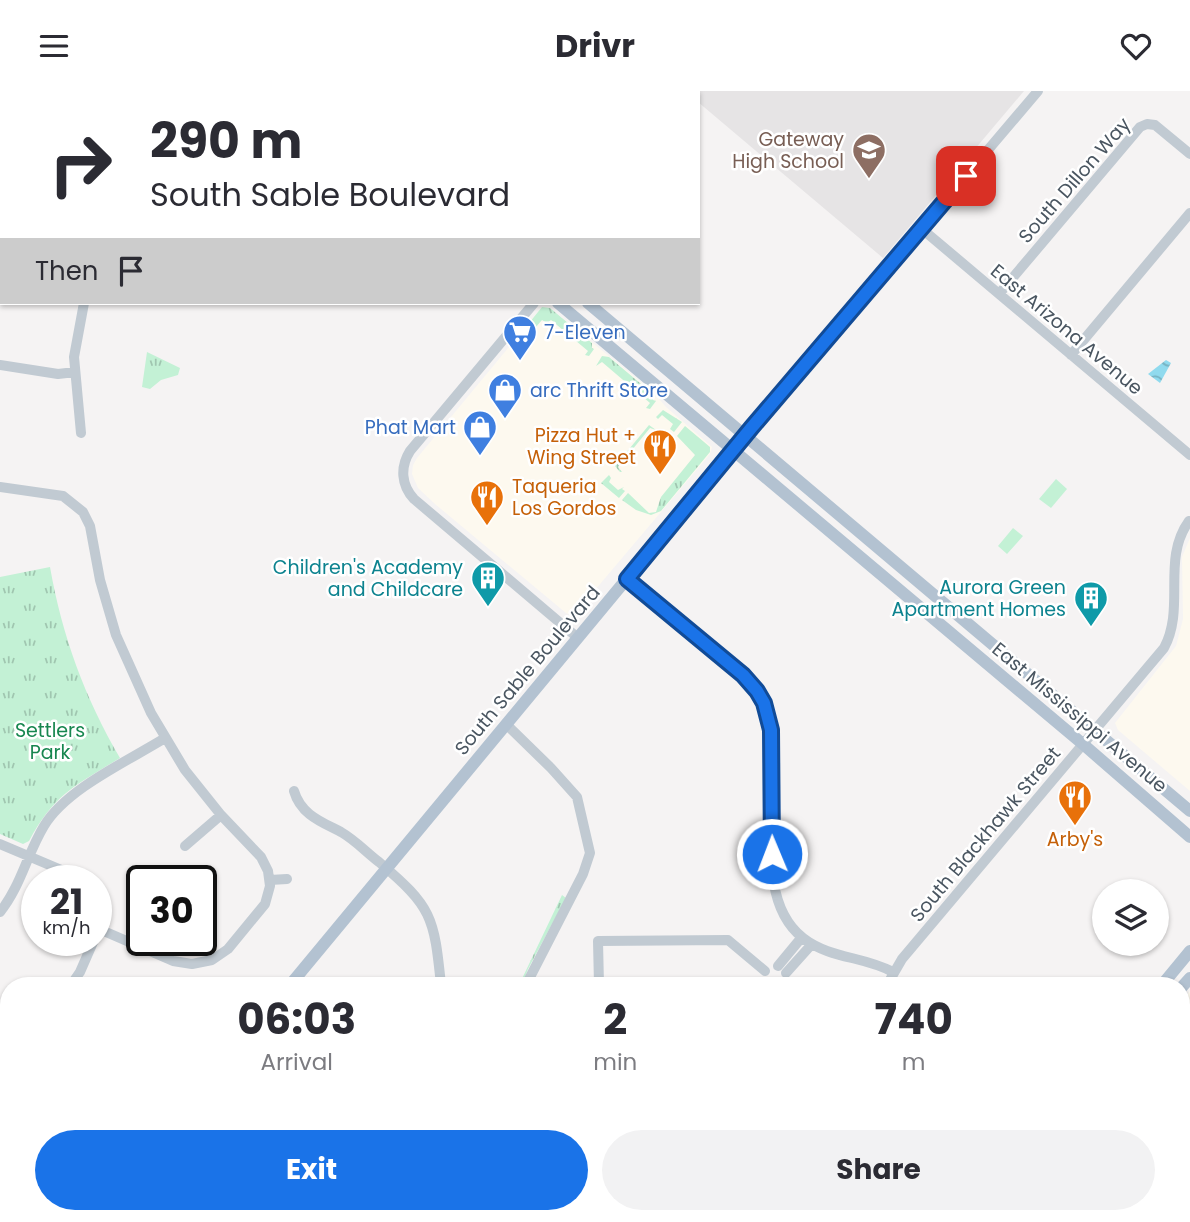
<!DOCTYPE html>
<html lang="en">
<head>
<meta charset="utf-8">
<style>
	body { margin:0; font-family:Poppins,sans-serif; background:#f2f2f3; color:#2b2b33; height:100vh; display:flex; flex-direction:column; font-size:26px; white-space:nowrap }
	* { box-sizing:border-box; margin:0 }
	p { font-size:23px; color:#7c7c81 }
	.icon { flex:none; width:38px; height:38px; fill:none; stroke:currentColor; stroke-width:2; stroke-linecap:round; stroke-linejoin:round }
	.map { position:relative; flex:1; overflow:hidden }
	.details { position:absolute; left:0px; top:886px; width:1190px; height:247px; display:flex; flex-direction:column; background:#fff; border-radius:28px 28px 0 0; box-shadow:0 2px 5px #0004 }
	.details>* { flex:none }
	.top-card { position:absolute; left:0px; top:0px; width:700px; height:214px; box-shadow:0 2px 5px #0004; background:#fff; color:#2b2b33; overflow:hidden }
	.buttons { position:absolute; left:1092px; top:788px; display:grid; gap:14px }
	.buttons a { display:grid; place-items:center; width:77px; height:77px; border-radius:50%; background:#fff; box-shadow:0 2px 5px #0004; font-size:35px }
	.speed { position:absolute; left:21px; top:774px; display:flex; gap:14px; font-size:35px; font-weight:700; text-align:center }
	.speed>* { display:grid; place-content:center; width:91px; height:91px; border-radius:50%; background:#fff; box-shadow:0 2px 5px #0004; line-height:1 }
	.speed small { font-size:18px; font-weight:400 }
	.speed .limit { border:4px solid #111; border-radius:10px; background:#fff; color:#111 }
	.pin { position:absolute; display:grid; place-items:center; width:60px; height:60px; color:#fff; margin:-30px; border-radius:14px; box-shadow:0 4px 10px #0006 }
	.me { position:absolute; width:77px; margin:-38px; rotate:359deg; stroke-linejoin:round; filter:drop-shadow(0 0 5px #0008) }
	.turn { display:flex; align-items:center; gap:24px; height:147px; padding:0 35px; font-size:32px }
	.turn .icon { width:91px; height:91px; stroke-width:2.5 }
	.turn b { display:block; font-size:49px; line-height:60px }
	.then { display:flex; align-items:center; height:66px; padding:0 35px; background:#0003; gap:14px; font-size:26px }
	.eta { display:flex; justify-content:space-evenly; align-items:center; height:119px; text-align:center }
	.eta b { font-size:42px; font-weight:700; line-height:49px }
	.button { display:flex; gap:14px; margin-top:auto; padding:14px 35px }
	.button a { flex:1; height:80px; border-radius:42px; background:#1a73e8; color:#fff; font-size:28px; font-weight:700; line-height:80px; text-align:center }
	.button a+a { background:#f2f2f3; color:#2b2b33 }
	header { display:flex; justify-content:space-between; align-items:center; height:91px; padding:0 35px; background:#fff; font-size:32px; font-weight:700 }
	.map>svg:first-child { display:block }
	.commercial { fill:#fdf9ef }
	.education { fill:#e6e4e5 }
	.medical { fill:#fce8e6 }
	.grass { fill:url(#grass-tufts) }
	.pitch { fill:#c3f1d5 }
	.water { fill:url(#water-waves) }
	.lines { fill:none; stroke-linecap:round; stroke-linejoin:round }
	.stream { stroke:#90daee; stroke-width:2.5 }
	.canal { stroke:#90daee; stroke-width:8 }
	.minor { stroke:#c1cad2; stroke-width:10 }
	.major { stroke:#b3c2d1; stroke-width:12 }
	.tram { stroke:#b5b8bd; stroke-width:2 }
	.route-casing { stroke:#114b97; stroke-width:18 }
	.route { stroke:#1a73e8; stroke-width:12 }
	.labels { text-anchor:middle; stroke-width:5; stroke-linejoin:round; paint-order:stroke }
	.education-label { font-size:19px; fill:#785e54; stroke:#fff; text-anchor:end }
	.street-label { font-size:19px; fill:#4a5661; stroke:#fff }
	.shop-label { font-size:19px; fill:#366cbe; stroke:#fff; text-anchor:start }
	.food-label { font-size:19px; fill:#c56008; stroke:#fff; text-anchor:end }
	.culture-label { font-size:19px; fill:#0d838f; stroke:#fff; text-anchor:end }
	.park-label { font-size:19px; fill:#17864f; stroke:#fff }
</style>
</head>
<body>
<header><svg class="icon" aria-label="menu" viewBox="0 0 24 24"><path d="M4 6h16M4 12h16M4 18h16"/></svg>Drivr<svg class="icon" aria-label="heart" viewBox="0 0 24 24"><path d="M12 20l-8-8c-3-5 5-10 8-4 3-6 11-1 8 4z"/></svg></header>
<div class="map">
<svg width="1190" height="1131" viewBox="0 0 1190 1131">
	<defs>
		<pattern id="grass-tufts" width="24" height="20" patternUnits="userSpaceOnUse" patternTransform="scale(1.75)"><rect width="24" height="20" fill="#c3f1d5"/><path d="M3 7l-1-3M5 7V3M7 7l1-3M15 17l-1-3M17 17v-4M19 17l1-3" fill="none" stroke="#a0c6b0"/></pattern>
		<pattern id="water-waves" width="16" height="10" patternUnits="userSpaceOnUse" patternTransform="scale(1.75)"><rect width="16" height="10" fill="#90daee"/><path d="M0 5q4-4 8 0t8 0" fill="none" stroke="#78b4c4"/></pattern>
	</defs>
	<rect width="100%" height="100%" fill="#f5f3f3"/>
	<path class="commercial" d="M0,0H290L291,1L2,2V25Z
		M542,216L550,217L654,302L666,316L712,356L710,363L573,525L566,522L435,413L418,397L412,383L413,374L417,367Z
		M1190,447V700L1118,639L1115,632L1176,555L1183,528L1182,466Z
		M1190,900V961L1181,954V911Z"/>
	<path class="education" d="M685,0H1024L883,167L698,11V2Z"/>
	<path class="medical" d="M0,984L9,992V1124H47L41,1131H0Z"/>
	<path class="grass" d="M542,216L550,217L592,252V257L594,258L589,265L585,264L588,260L551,229L547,232L542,229L528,245L525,243V237Z
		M147,261L180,277L178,284L161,289L150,298L142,296Z
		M602,265L609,266L653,303V309L656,310L650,318L646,317L650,312L602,271L596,275Z
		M663,319L682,331L674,341L670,338L673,333L662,324L658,328L656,326Z
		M649,334L656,339L650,337L618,376L622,381H620L615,375Z
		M685,335L710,356V361L661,420L651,424L636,419L622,409L628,402L649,422L656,421L661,406L695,364L677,345Z
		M609,384L611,387L609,391L618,399L624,396L622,398L625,400L619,407L601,392Z
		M1013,437L1023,445L1007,463L998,455Z
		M50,476C62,545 85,607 120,667C76,694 54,703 29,750L23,753L0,743V486Z
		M562,804L566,807L528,878L522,894H519Z
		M383,1124H448L447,1131H377Z
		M512,1124H554L559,1127C544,1131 525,1131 512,1124Z"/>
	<path class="pitch" d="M1056,388L1067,398L1051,417L1039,408Z"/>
	<path class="water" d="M1166,269L1171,272L1160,292L1148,283Z"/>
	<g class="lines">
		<path class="stream" d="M44,1131L50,1124"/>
		<path class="canal" d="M509,1124L520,1131
			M417,1131L423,1124"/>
		<path class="minor" d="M430,0V2
			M550,0L552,2
			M0,135H2
			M922,138L1190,364
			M999,203L1140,36L1147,33L1155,34L1190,63
			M534,212L410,360C400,376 401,394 414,408L578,547
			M1071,264L1190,122
			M0,274L58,283L75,281
			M81,342L74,266L84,212
			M746,344L1038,0
			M0,396L63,405L83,421L90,435L100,489L116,544L151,622L185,679L221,724L261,766L268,780L270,795L265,813L228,858L212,869L192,873L173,870L99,838
			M627,488L743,584C809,647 734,793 803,847C830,868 864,865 893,881
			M506,633L551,677L577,706L590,762L583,783L526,894
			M294,700C301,724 322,731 341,741C355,749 366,761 379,771C432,816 434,825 441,894
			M0,753L85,789
			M185,755L221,724
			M270,789L287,788
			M96,802L102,821L96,843
			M0,821C21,795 27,763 44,735C66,698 128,670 165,647
			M778,875L802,846
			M786,882L812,853
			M71,894L80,881L94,849
			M599,894L598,850L728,849L765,880
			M887,894L902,868L1164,557C1186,516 1161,469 1189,430
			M0,958L9,965
			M184,1124L193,1131
			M214,1124L223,1131
			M571,1124L580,1131
			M736,1131L737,1124"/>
		<path class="major" d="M305,0L307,2
			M335,0L337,2
			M558,212L1084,654L1190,746
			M588,212L1190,720
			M290,894L746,344
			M1162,894L1190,860
			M1181,897L1190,887
			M1170,1124L1171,1131
			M1181,1124L1184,1131
			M94,1131L100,1124"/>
		<path class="tram" d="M204,1124L213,1131
			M64,1131L71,1124"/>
	</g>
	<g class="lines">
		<g class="route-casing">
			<path id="route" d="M772,763L771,639L764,612L757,600L743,584L627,488L752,336L966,85"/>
		</g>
		<use href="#route" class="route"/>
	</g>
	<defs>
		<g id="school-pin" transform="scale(1.75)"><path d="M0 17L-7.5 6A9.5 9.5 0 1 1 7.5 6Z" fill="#8d6e63" stroke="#fff"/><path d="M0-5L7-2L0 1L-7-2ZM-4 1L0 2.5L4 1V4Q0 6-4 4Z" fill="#fff"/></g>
		<g id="supermarket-pin" transform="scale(1.75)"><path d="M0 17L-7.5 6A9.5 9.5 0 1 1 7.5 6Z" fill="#3f7fe0" stroke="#fff"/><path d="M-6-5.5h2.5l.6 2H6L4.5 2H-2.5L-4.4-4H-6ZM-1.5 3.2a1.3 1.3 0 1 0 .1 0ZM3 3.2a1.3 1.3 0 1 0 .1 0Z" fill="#fff"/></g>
		<g id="shop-pin" transform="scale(1.75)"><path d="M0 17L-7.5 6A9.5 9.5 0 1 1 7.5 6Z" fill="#3f7fe0" stroke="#fff"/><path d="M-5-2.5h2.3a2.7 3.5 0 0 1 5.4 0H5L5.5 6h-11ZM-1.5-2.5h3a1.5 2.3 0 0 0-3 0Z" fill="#fff"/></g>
		<g id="restaurant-pin" transform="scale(1.75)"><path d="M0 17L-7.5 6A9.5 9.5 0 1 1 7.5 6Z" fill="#e8710a" stroke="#fff"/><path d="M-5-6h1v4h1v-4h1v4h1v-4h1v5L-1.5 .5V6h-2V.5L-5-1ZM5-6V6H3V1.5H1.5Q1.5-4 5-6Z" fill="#fff"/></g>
		<g id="building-pin" transform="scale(1.75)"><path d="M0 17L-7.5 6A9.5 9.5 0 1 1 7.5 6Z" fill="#0f9aa8" stroke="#fff"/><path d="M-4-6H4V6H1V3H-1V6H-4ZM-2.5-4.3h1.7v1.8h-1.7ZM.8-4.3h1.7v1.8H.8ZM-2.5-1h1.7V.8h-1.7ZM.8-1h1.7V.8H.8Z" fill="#fff"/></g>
	</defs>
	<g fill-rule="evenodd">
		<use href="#school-pin" x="869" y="59"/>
		<use href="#supermarket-pin" x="520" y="241"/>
		<use href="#shop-pin" x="505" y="299"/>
		<use href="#shop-pin" x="480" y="336"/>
		<use href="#restaurant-pin" x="660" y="355"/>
		<use href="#restaurant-pin" x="487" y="406"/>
		<use href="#building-pin" x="488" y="487"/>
		<use href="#building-pin" x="1091" y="507"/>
		<use href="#restaurant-pin" x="1075" y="706"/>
	</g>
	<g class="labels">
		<g class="education-label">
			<text x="844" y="55">Gateway<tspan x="844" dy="22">High School</tspan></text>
		</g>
		<g class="street-label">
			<text transform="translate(1074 89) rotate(-49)" y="7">South Dillon Way</text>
			<text transform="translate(1067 238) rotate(40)" y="7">East Arizona Avenue</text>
			<text transform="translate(527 579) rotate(-50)" y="7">South Sable Boulevard</text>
			<text transform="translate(1080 626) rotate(40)" y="7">East Mississippi Avenue</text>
			<text transform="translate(985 743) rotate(-50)" y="7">South Blackhawk Street</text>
		</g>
		<g class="shop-label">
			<text x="544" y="248">7-Eleven</text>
			<text x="530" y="306">arc Thrift Store</text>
			<text x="456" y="343" text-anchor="end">Phat Mart</text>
		</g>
		<g class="food-label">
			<text x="636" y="351">Pizza Hut +<tspan x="636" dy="22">Wing Street</tspan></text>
			<text x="512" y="402" text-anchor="start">Taqueria<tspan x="512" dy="22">Los Gordos</tspan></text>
			<text x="1075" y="755" text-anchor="middle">Arby's</text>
		</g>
		<g class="culture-label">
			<text x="463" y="483">Children's Academy<tspan x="463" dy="22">and Childcare</tspan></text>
			<text x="1066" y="503">Aurora Green<tspan x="1066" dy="22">Apartment Homes</tspan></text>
		</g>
		<g class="park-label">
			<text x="50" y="646">Settlers<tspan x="50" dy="22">Park</tspan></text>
		</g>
	</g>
</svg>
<div class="buttons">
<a><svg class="icon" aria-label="layers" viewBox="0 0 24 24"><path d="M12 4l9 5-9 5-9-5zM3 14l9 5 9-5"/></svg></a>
</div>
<div class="speed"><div>21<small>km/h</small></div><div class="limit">30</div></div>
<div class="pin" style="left:966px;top:85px;background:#d93025"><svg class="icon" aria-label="arrive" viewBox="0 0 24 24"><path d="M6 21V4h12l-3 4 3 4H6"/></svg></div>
<svg class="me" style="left:772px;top:763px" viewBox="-20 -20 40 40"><circle r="17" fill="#1a73e8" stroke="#fff" stroke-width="3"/><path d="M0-11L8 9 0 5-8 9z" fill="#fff"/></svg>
<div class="top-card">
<div class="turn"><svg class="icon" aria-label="right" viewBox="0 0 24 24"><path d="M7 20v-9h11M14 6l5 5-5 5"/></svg><div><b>290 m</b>South Sable Boulevard</div></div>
<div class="then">Then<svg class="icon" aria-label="arrive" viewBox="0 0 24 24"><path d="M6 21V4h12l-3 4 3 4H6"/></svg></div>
</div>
<section class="details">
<div class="eta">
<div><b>06:03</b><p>Arrival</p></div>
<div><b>2</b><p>min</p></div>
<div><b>740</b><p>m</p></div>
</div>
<div class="button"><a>Exit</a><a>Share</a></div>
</section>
</div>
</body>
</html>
